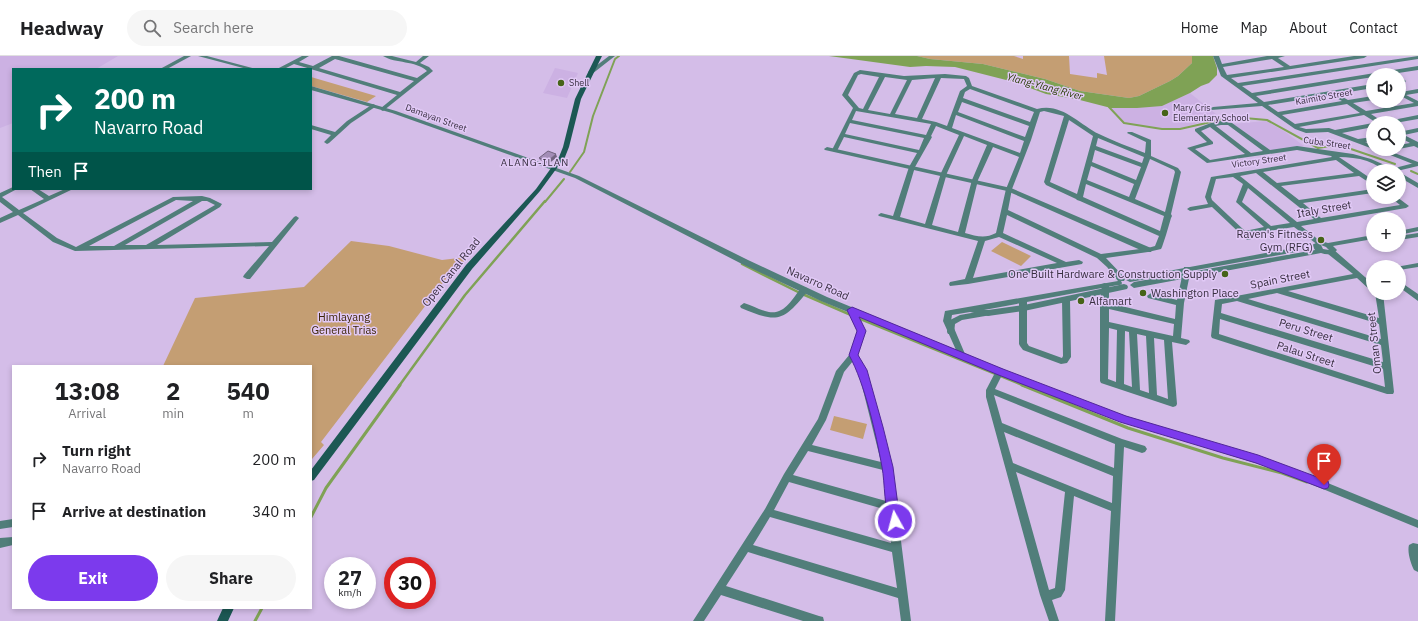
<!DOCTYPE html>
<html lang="en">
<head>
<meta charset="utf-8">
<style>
	body { margin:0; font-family:"IBM Plex Sans",sans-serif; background:#f6f6f6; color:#202124; height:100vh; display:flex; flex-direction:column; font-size:15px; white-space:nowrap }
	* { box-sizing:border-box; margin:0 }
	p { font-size:13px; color:#757577 }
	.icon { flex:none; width:22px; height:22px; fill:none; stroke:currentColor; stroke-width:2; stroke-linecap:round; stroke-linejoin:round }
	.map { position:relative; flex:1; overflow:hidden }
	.sheet { position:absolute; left:12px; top:309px; width:300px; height:244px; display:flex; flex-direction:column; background:#fff; border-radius:0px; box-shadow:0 2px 6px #0003 }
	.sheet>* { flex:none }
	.guide { position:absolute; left:12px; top:12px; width:300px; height:122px; border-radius:0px; box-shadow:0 2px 6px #0003; background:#00695c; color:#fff; overflow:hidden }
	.tools { position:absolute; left:1366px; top:12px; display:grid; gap:8px }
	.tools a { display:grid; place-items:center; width:40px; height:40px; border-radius:50%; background:#fff; box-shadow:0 2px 6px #0003; font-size:20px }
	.speed { position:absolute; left:324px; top:501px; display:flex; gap:8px; font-size:20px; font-weight:700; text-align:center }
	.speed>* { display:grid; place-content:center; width:52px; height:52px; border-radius:50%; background:#fff; box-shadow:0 2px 6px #0003; line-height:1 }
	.speed small { font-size:10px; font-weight:400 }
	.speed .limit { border:6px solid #d22; background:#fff; color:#111 }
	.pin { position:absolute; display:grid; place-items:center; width:34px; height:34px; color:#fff; margin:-41px -17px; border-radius:50% 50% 50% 0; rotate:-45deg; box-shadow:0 0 4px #0007 }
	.pin .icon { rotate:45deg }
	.me { position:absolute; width:44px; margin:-22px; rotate:353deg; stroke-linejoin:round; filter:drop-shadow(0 0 3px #0008) }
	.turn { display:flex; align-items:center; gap:14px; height:84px; padding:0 16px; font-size:18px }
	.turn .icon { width:52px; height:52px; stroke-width:2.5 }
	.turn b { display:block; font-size:28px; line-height:34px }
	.then { display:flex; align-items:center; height:38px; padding:0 16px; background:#0003; gap:8px; font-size:15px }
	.eta { display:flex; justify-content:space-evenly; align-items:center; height:68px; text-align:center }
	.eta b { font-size:24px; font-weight:700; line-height:28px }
	.cta { display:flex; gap:8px; margin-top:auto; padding:8px 16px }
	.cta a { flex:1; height:46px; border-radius:24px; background:#7c3aed; color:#fff; font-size:16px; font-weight:700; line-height:46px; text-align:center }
	.cta a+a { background:#f6f6f6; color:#202124 }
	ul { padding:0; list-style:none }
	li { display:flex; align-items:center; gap:12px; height:52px; padding:0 16px }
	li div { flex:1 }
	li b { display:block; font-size:15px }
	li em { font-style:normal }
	header { display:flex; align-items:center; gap:24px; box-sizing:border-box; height:56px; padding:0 20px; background:#fff; border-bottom:1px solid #e0e0e0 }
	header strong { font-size:19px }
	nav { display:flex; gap:22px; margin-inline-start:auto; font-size:14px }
	.search { width:280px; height:36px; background:#f6f6f6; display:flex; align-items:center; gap:10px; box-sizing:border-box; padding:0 14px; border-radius:22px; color:#757577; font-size:15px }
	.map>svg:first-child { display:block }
	.built { fill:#ccb1e3 }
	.green { fill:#c49e73 }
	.water { fill:#7fa255 }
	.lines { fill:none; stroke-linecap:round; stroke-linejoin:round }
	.stream-far2 { stroke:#7fa255; stroke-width:2 }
	.stream-far1 { stroke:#7fa255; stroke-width:2.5 }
	.stream { stroke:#7fa255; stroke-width:3 }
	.minor { fill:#517e7a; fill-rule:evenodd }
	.tertiary { fill:#517e7a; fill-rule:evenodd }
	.secondary { fill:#1c5854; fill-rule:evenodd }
	.wall { fill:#8c799d }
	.shaded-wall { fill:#72637f }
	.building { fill:#a38db6; stroke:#72637f }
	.route { fill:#7c3aed; stroke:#51269a }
	.poi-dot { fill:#466418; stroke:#e1c9f6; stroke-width:1.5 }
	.labels { text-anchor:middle; stroke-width:3; stroke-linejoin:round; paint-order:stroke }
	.far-poi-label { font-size:9px; fill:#382f40; stroke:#e1c9f6; text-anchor:start }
	.far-street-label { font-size:9px; fill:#382f40; stroke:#e1c9f6 }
	.far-water-label { font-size:10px; font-style:italic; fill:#283d03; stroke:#e1c9f6 }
	.far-neighbourhood-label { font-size:10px; letter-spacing:1px; fill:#382f40; stroke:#e1c9f6 }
	.street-label { font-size:11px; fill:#382f40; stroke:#e1c9f6 }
	.poi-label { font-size:11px; fill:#382f40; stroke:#e1c9f6; text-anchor:end }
	.park-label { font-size:11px; fill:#3b2404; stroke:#e1c9f6 }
</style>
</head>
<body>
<header>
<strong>Headway</strong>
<div class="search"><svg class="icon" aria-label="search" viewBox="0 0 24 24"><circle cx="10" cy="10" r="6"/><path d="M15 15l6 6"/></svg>Search here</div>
<nav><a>Home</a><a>Map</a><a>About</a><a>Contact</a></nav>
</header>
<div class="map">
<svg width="1418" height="565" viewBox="0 0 1418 565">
	<rect width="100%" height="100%" fill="#d4bde8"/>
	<path class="built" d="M0,0H118L96,13H13V67L0,72Z
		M555,12L578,17L567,42L543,37Z
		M1190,37L1221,62L1201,66L1182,72H1162L1125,67L1111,52L1162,50Z
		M1266,65L1284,75L1304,90L1270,95L1233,68Z"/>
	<path class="green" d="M917,0H1014L1023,3V0H1069L1070,18L1097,22V17L1107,19L1104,0H1192V7L1178,20L1170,25L1139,40L1129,42L1080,35L1045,23L983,8L930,3Z
		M311,21L376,40L367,46L311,30Z
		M351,185L389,190L442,204L467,201L459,212L455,211L321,386L324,389L312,403L311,402V310H163L195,242L304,231Z
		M1002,186L1031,200L1021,210L991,195Z
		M834,360L867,368L863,383L830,374Z"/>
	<path class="water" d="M829,0H917L930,3L983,8L1045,23L1080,35L1129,42L1139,40L1170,25L1178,20L1192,7V0H1213L1217,12V19L1209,27L1201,30L1190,37L1162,50L1137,52H1111L1076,43L1046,38L1014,26L955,11L926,10L910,11Z"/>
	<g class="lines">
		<path class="stream-far2" d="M1109,51L1124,67L1162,73H1180L1233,61L1267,64L1318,92L1330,90L1351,93L1395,108
			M1411,115L1418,118
			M570,116L584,96L593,60L615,3L619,0
			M545,146L564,123"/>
		<path class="stream-far1" d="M742,208L800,237L851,259
			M858,262L1025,330
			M399,330L465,239L545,145"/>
		<path class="stream" d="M1022,329L1128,372L1223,402L1282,417L1307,426
			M311,461L326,432L400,329
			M255,565L262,552"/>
		<path class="minor" d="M184,0H191L167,13H160Z
			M302,0H309L299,6L313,10L332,0H339L417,22L427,15C415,4 396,8 383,0H392L416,6L423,0H429L420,7L429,11L433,15L383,55L381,54V52L397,39L294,8L284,13H277ZM335,3L414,25L400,36L319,12Z
			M609,0H615L592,18H588V16Z
			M1213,0H1219L1222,8L1267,0H1285L1278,2L1290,10L1354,0H1367L1364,2L1231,22L1238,27L1418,0V3L1242,30L1252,37L1418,10V14L1385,19H1373V21L1256,40L1264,46L1373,28V32L1337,38L1348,44L1373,40V44L1353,47L1366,55L1414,47L1399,39V35L1401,36L1418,33V37L1406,39L1418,45V50L1371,58L1383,66L1418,59V63L1395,67H1377L1364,59L1299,71L1306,73L1329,72L1335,74L1373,67V71L1342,77L1358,83L1373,81V85L1365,86L1373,89V93L1328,76L1306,77L1295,73L1262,50L1211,54V52L1213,51L1258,47L1221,20ZM1272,3L1284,11L1227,19L1223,11ZM1331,39L1342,45L1278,56L1268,49ZM1347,48L1360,57L1295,68L1282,59Z
			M860,14L904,20L945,18L966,20L969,22L972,30L1037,53C1061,46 1079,68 1099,78C1113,85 1130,91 1145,97L1146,86L1127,77L1128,76H1132L1151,84V100L1178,112L1181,116L1171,158L1172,160L1171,162L1166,179L1162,191L1161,193L1148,196L1106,202L1124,221L1125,223L1124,225H1118L1107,211L1097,202L1007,159L1003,177L1066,206L1079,204L1083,206L1082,208L968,228L950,230L949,228L950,226L965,223L978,185L879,160L878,159L881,157L893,160L909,111L917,97L844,81L837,95L835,96L832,94L853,52L842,39L854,17ZM861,18L879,21L863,53L859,52L848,39L858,19ZM885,21L907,24L890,58L868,54ZM935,22L917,62L895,58L912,24ZM941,22L964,23L967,30L960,35L947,70L936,66L922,63ZM970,33L1034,56L1030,66L963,42L965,36ZM962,46L1029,70L1025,81L958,56ZM856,55L931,68L926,79L852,64ZM1044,55L1064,60L1044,126L1046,129L1076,143L1077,144L1080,145L1159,180L1155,190L1148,192L1101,198L1008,154L1012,133L1031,84L1040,56ZM956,59L1024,85L1020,97L952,72ZM1069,64L1093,80L1077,138L1050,126ZM850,67L924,82L919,94L845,78ZM936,70L959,79L941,117L925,168L900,161L915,111L932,81L931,80ZM964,80L987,89L972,124L958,176L932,169L947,117ZM1098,82L1144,101L1142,107L1096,90ZM993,91L1019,101L1006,133L996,177C985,183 976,180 965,177L978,124ZM1095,94L1141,111L1136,124L1092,106ZM1150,103L1174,114L1175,116L1165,156L1135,143ZM1091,110L1134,128L1129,141L1087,124ZM1086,128L1164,160L1160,175L1083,141ZM999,181L1057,207L973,222L985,185Z
			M1403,23L1406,25L1405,26L1399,28V24Z
			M373,48L375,49V51L351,67L329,87L327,88L324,86L331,79L311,73V69L335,76L347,65Z
			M1221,65L1232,67L1270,94L1297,90L1353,98L1371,103L1396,114C1387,117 1376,108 1367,105C1358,102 1348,101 1339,101L1373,124V129L1359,120L1281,130L1299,144L1373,133V137L1303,147L1321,162L1400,149L1390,141H1397L1409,150L1406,152L1301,170L1320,185L1322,187L1320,189H1318L1294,171L1249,178L1253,182L1249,184H1247L1212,151L1190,155L1187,153L1190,151L1208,148L1205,141L1211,121L1332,101L1331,100L1297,94L1207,107L1187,92L1207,86L1195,75V73L1211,67ZM1221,69H1228L1263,95L1251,97L1216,70ZM1210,71L1245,98L1210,104L1195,93L1213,88V86L1201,75ZM1336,104L1354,117L1277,127L1263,116ZM1256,117L1314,163L1297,166L1240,120ZM1233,121L1243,128L1236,146L1264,171L1245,175L1212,144L1211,141L1216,123ZM1248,132L1290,167L1271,170L1242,146Z
			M1418,72V76L1404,79L1418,86V92L1414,90L1399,93V89L1410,87L1399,81V76Z
			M1375,93H1384L1418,106V110Z
			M13,131V133H17L2,141L19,154L44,143L30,133H38L49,140L65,133H73L23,157L57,182L76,191L173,141L202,140L210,142L222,148L220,151L157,189L272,186L294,161L296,160L299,162L250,223H247L243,221L244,219L269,190L75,195L53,186L18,159L0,167V162L13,156L0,146V137ZM176,144L193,145L114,190H89ZM202,145H207L215,149L146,189H125Z
			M1328,194H1334L1373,228V235L1370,234L1357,222L1288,235L1379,262L1375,237H1383L1394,336L1393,338H1387L1212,282L1211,280L1215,244L1353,218L1328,198L1327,196ZM1277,237L1379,268L1381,283L1248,243ZM1237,245L1381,289L1383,306L1221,257L1222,248ZM1220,263L1383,313L1385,331L1219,278Z
			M1418,207V211L1399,214V211H1396Z
			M1184,211H1190L1191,213L1184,247L1181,282L1189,284L1190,286L1186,289L1172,286L1177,348L1176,350L1173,351L1101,327L1100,325V249L1102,228L1105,227L1109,230V247L1175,263L1176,249L1148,242L1147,240L1151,237L1177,244ZM1109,253L1174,268L1173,280L1109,266ZM1109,272L1117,274L1116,326L1108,323ZM1125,275L1129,276L1132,331L1124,328ZM1137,278L1146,280L1149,337L1140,334ZM1154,282L1164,284L1168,343L1157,339Z
			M1399,225L1418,238V245L1399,231Z
			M804,231L807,232L808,234L807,236C783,266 777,267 741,252L740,250L744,247C751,249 758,253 765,255C783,261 791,245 801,232Z
			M1066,241L1070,244L1071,301L1067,307L1061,308L1023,294L1020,290L1019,288V245L1023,242L1027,245V287L1029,290L1062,302L1063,300L1062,244Z
			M852,251L856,254L865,275L858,299L866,314L892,411L898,451L897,453L911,565H901L898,542L748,496L726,530L819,560L823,561L824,565H803L721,539L704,565H693L765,453L784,418L818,363L836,315L850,298L857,275L848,254ZM853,305L858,314L881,406L812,389L826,364L844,316ZM808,395L883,414L886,445L793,419ZM789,426L887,454L891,487L774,454ZM770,461L892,496L897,532L753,489Z
			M988,254L991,255L992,257L991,259L962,264L955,268L954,278H948L947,276L948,265L960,259Z
			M1000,312L1003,313L1004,315L995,333L1122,383L1145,390L1147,393L1145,396L1142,397L1124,391L1115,565H1105L1111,455L1074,440L1065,534L1061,541L1052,544L1059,565H1049L1040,539L986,341V334L997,313ZM994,339L1115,388L1114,412L1002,367ZM1004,376L1113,420L1112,447L1013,407ZM1016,416L1065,436L1055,532L1049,534Z
			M1413,487L1418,488V516L1414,514C1411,508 1407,496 1409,489Z"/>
		<path class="tertiary" d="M198,0H207L256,13H247Z
			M311,30L396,55L579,120L748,204L827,241L956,294L943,265L945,255L1118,225H1121L1122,227L1121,229H1118L984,254H988L1024,249L1124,228L1127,229L1128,231L1127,233L1024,255L988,260L970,256L952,259L951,265L965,298L1069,340L1126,360L1279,407L1418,464V472L1274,413L1124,366L1063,344L821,245L742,208L575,122L392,57L311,34Z
			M827,91L1011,132L1151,192L1152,194L1151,196H1145L1007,135L825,94L824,93Z
			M1418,106V110L1397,115L1390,114L1391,113Z
			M1399,116L1418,127V132L1399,121Z
			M1418,171V175L1399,179V175Z
			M1418,177V181L1399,184V180Z
			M1373,179V183L1333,190L1337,194C1333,199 1327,199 1321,197L1134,232L1130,229L1134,226L1315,194L1312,189L1320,185L1328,187ZM1321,189L1326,191L1329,194L1323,193Z
			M1293,192L1297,194L1296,196L1130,226L1126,224L1130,222Z
			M13,463V471L0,473V465Z
			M13,481V489L0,492V482Z"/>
		<path class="secondary" d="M596,0H602L581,43L569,91L565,101L540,135L472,213L314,424L311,425V414L466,209L536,133L559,101L563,91L575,43Z
			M223,552H234L228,565H217Z"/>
	</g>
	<path class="wall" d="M557,101L548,108L540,104L539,102Z"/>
	<path class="shaded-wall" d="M556,98L557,101L548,108V105Z"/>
	<path class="building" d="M548,95L556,98L548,105L539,102Z"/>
	<path class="route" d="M852,251L1003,313L1126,360L1258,399L1328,425L1329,429L1328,432L1324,433L1256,407L1120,366L996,318L859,261L866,275L858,299L867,314L883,371L893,411L900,465L899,469L895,470L891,469C884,455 885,427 882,411C876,378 865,328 849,299L857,275L847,254Z"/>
	<g class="poi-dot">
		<circle cx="561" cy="27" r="4"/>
		<circle cx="1165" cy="57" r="4"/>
		<circle cx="1321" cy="184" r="4"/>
		<circle cx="1225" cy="218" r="4"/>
		<circle cx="1143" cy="237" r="4"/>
		<circle cx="1081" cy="245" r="4"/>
	</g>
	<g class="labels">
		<g class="far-poi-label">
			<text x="569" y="30">Shell</text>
			<text x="1173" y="55">Mary Cris<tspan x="1173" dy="10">Elementary School</tspan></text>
		</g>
		<g class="far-street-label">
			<text transform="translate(1324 41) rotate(-10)" y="3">Kaimito Street</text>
			<text transform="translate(436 62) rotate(20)" y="3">Damayan Street</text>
			<text transform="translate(1327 87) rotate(8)" y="3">Cuba Street</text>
			<text transform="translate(1259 105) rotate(-8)" y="3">Victory Street</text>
		</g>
		<g class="far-water-label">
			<text transform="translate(1045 30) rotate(15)" y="4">Ylang-Ylang River</text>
		</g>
		<g class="far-neighbourhood-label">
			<text x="535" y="110">ALANG-ILAN</text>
		</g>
		<g class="street-label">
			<text transform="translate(1324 153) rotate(-10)" y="4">Italy Street</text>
			<text transform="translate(451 216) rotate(-51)" y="4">Open Canal Road</text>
			<text transform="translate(1280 223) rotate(-11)" y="4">Spain Street</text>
			<text transform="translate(818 227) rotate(24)" y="4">Navarro Road</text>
			<text transform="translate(1306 274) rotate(17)" y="4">Peru Street</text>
			<text transform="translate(1374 287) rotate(-96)" y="4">Oman Street</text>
			<text transform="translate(1306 298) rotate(18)" y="4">Palau Street</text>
		</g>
		<g class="poi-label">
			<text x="1313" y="182">Raven's Fitness<tspan x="1313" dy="13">Gym (RFG)</tspan></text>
			<text x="1217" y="222">One Built Hardware &amp; Construction Supply</text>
			<text x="1151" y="241" text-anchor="start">Washington Place</text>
			<text x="1089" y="249" text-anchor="start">Alfamart</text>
		</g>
		<g class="park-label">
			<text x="344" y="265">Himlayang<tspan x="344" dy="13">General Trias</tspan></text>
		</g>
	</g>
</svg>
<div class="tools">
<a><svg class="icon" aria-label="sound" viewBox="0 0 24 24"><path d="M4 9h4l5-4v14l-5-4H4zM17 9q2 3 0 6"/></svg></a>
<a><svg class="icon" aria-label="search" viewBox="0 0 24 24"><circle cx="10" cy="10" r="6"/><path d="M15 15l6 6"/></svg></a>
<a><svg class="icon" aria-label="layers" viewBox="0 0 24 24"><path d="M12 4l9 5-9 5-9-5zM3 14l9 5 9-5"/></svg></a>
<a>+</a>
<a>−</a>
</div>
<div class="speed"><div>27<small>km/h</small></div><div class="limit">30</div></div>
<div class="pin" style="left:1324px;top:429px;background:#d93025"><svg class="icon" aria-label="arrive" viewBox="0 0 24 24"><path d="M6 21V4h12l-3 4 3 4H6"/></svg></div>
<svg class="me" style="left:895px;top:465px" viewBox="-20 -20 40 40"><circle r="17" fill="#7c3aed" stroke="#fff" stroke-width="3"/><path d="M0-11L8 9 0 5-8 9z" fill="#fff"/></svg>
<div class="guide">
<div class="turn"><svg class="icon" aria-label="right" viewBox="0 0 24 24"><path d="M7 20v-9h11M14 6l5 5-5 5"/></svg><div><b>200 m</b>Navarro Road</div></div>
<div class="then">Then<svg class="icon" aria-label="arrive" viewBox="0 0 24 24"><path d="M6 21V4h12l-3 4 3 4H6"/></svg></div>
</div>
<section class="sheet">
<div class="eta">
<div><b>13:08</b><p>Arrival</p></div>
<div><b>2</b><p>min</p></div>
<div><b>540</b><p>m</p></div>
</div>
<ul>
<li><svg class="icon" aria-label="right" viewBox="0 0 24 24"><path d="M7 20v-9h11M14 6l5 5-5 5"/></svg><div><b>Turn right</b><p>Navarro Road</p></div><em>200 m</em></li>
<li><svg class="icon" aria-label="arrive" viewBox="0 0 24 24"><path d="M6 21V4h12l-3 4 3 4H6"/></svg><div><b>Arrive at destination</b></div><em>340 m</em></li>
</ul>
<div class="cta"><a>Exit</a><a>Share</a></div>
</section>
</div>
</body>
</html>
